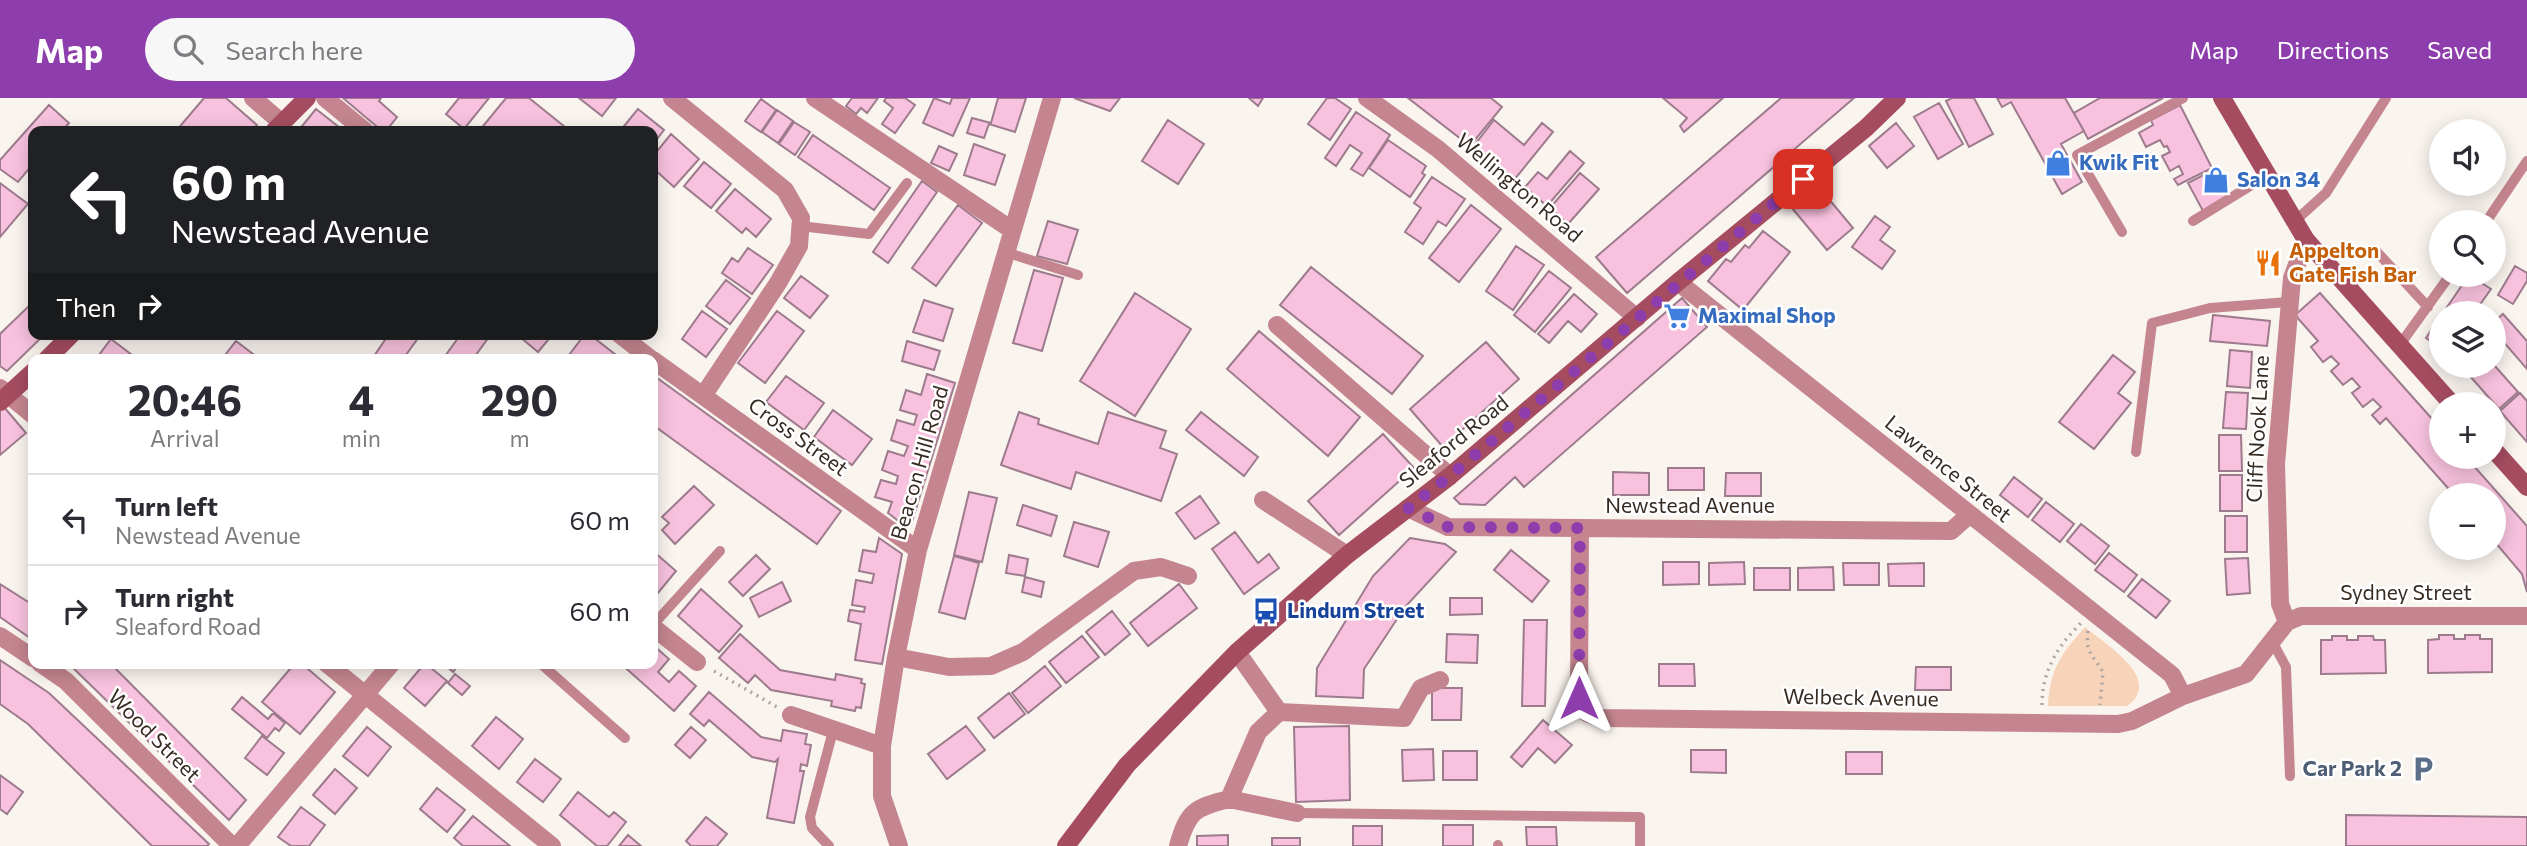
<!DOCTYPE html>
<html lang="en">
<head>
<meta charset="utf-8">
<style>
	body { margin:0; font-family:Commissioner,sans-serif; background:#f7f7f7; color:#2b2b33; height:100vh; display:flex; flex-direction:column; font-size:26px; white-space:nowrap }
	* { box-sizing:border-box; margin:0 }
	p { font-size:23px; color:#7c7c81 }
	.icon { flex:none; width:38px; height:38px; fill:none; stroke:currentColor; stroke-width:2; stroke-linecap:round; stroke-linejoin:round }
	.map { position:relative; flex:1; overflow:hidden }
	.drawer { position:absolute; left:28px; top:256px; width:630px; height:315px; display:flex; flex-direction:column; background:#fff; border-radius:14px; box-shadow:0 4px 18px #0003 }
	.drawer>* { flex:none }
	.guide { position:absolute; left:28px; top:28px; width:630px; height:214px; border-radius:14px; box-shadow:0 4px 18px #0003; background:#202124; color:#fff; overflow:hidden }
	.controls { position:absolute; left:2429px; top:21px; display:grid; gap:14px }
	.controls a { display:grid; place-items:center; width:77px; height:77px; border-radius:50%; background:#fff; box-shadow:0 4px 18px #0003; font-size:35px }
	.pin { position:absolute; display:grid; place-items:center; width:60px; height:60px; color:#fff; margin:-30px; border-radius:14px; box-shadow:0 4px 10px #0006 }
	.me { position:absolute; width:77px; margin:-38px; rotate:0deg; stroke-linejoin:round; filter:drop-shadow(0 0 5px #0008) }
	.turn { display:flex; align-items:center; gap:24px; height:147px; padding:0 28px; font-size:32px }
	.turn .icon { width:91px; height:91px; stroke-width:2.5 }
	.turn b { display:block; font-size:49px; line-height:60px }
	.then { display:flex; align-items:center; height:66px; padding:0 28px; background:#0003; gap:14px; font-size:26px }
	.eta { display:flex; justify-content:space-evenly; align-items:center; height:119px; text-align:center }
	.eta b { font-size:42px; font-weight:700; line-height:49px }
	ul { padding:0; list-style:none }
	li { display:flex; align-items:center; gap:21px; height:91px; padding:0 28px; border-top:2px solid #e1e1e2 }
	li div { flex:1 }
	li b { display:block; font-size:26px }
	li em { font-style:normal }
	header { display:flex; align-items:center; gap:42px; box-sizing:border-box; height:98px; padding:0 35px; background:#8d3dac; color:#fff }
	header strong { font-size:33px }
	nav { display:flex; gap:38px; margin-inline-start:auto; font-size:24px }
	.search { width:490px; height:63px; background:#f7f7f7; display:flex; align-items:center; gap:18px; box-sizing:border-box; padding:0 24px; border-radius:38px; color:#7c7c81; font-size:26px }
	.map>svg:first-child { display:block }
	.green { fill:#f7d4b9 }
	.building { fill:#f8c2de; stroke:#9d7b8d; stroke-width:2 }
	.lines { fill:none; stroke-linecap:round; stroke-linejoin:round }
	.path { stroke:#aea6a0; stroke-width:3.5; stroke-dasharray:2 5; stroke-linecap:butt }
	.lane { stroke:#c48590; stroke-width:10 }
	.street { stroke:#c48590; stroke-width:18 }
	.secondary { stroke:#a64c61; stroke-width:18 }
	.route { stroke:#8d3dac; stroke-width:12; stroke-dasharray:0 21.6 }
	.labels { text-anchor:middle; stroke-width:5; stroke-linejoin:round; paint-order:stroke }
	.shop-label { font-size:21px; font-weight:bold; fill:#366cbe; stroke:#fff; text-anchor:start }
	.street-label { font-size:21px; fill:#372b22; stroke:#fff }
	.food-label { font-size:21px; font-weight:bold; fill:#c56008; stroke:#fff; text-anchor:start }
	.transit-label { font-size:21px; font-weight:bold; fill:#164399; stroke:#fff; text-anchor:start }
	.service-label { font-size:21px; font-weight:bold; fill:#4e5e75; stroke:#fff; text-anchor:end }
</style>
</head>
<body>
<header>
<strong>Map</strong>
<div class="search"><svg class="icon" aria-label="search" viewBox="0 0 24 24"><circle cx="10" cy="10" r="6"/><path d="M15 15l6 6"/></svg>Search here</div>
<nav><a>Map</a><a>Directions</a><a>Saved</a></nav>
</header>
<div class="map">
<svg width="2527" height="748" viewBox="0 0 2527 748">
	<rect width="100%" height="100%" fill="#faf4ef"/>
	<path class="green" d="M2085,529C2105,546 2165,582 2127,608H2048C2050,571 2061,556 2085,529Z"/>
	<path class="building" d="M204,0H226L257,27L252,33H176Z
		M343,0H381L379,3L397,19L386,33H382Z
		M459,0H489L464,31L446,16Z
		M506,0H529L570,33H479Z
		M579,0H616L602,18Z
		M852,0H878L867,15L861,10L856,16L846,8Z
		M886,0H905L915,7L895,35L882,26L893,10L884,3Z
		M934,0L950,6L952,0H970L953,38L923,25Z
		M998,0H1026L1015,34L989,26L984,40L967,35L972,20L991,25Z
		M1074,0H1120L1110,13Z
		M1249,0H1263L1258,8Z
		M1327,0H1335L1351,11L1330,42L1308,26Z
		M1408,0H1491L1502,9L1470,48Z
		M1663,0H1723L1684,34L1680,28L1687,20Z
		M1781,0H1854L1627,195L1596,159Z
		M1952,0H1974L1993,36L1969,49L1946,3Z
		M1997,0H2065L2084,33L2061,46L2082,84L2062,96L2011,4L2002,9Z
		M2100,0H2163L2088,41L2074,15Z
		M761,1L776,12L761,34L745,23Z
		M1939,5L1963,46L1938,61L1914,19Z
		M49,7L69,25L62,33H33V66L18,84L0,71V62Z
		M2180,7L2212,70L2178,87L2174,81L2183,76L2179,68L2170,73L2162,58L2170,54L2167,48L2164,49L2160,42L2146,49L2139,35L2153,27L2151,22Z
		M316,11L344,33H298Z
		M638,11L664,32L653,46V33H620Z
		M777,12L793,23L778,45L762,34Z
		M1356,14L1390,37L1363,78L1351,71L1362,55L1350,47L1336,68L1325,60Z
		M1168,22L1204,46L1178,86L1142,63Z
		M1494,22L1524,47L1542,25L1553,34L1514,82L1473,49Z
		M794,24L810,34L795,57L779,46Z
		M1896,25L1914,48L1887,70L1869,48Z
		M671,36L699,61L674,89L653,70V58Z
		M813,37L890,90L874,112L798,59Z
		M1388,42L1426,68L1422,75L1425,77L1410,99L1369,70Z
		M974,46L1005,57L995,87L964,77Z
		M939,48L957,56L949,73L931,65Z
		M1570,53L1584,65L1547,108L1525,89L1538,74L1547,81Z
		M704,64L731,86L711,110L684,88Z
		M2215,71L2230,99L2203,113L2188,85Z
		M1580,75L1599,91L1568,126L1550,110Z
		M1432,79L1465,101L1446,128L1438,123L1423,146L1405,134L1421,110L1414,105Z
		M922,83L937,94L888,165L873,154Z
		M0,85L28,106L0,139Z
		M1818,88L1853,130L1827,152L1792,110Z
		M735,91L771,121L756,139L746,130L742,135L716,113Z
		M958,107L982,125L936,188L912,170Z
		M1471,107L1501,131L1459,184L1429,160Z
		M1875,118L1890,129L1880,142L1895,153L1882,171L1852,149Z
		M1048,123L1078,132L1067,166L1037,158Z
		M1763,133L1790,154L1743,212L1708,183L1726,161L1731,164L1745,147L1749,150Z
		M1516,148L1544,167L1513,212L1486,193Z
		M748,150L773,167L752,196L722,175L732,160L738,164Z
		M2515,168L2527,175V183L2513,206L2498,197Z
		M1311,169L1423,258L1392,296L1280,207Z
		M1034,172L1063,180L1042,253L1013,245Z
		M1549,173L1571,190L1535,234L1514,217Z
		M2469,177L2491,191L2474,215H2443Z
		M801,178L828,198L810,220L784,200Z
		M726,182L750,200L730,226L706,208Z
		M1135,195L1191,231L1135,318L1080,283Z
		M2320,195L2441,331V359H2466L2527,428V494L2522,476L2494,443V397H2454L2386,320L2380,326L2372,317L2381,309L2373,301L2363,309L2352,295L2360,289L2352,280L2343,287L2331,273L2339,266L2331,258L2323,264L2311,249L2318,243L2295,217Z
		M1574,196L1597,216L1581,234L1568,223L1549,245L1538,236Z
		M1682,200L1707,229L1524,389L1515,379L1485,407L1460,406L1454,400Z
		M924,202L953,211L943,243L913,234Z
		M33,204V236H45L7,273L0,268V236Z
		M702,213L727,231L706,259L682,241Z
		M777,213L804,233L765,285L738,265Z
		M2503,216L2527,243V271L2494,233V224Z
		M2213,217L2270,223L2267,248L2210,243Z
		M2441,217V250L2426,240Z
		M1259,233L1360,319L1328,358L1227,271Z
		M389,236H421L403,261H372Z
		M461,236H491L473,261H443Z
		M522,236H553L538,254L520,239Z
		M585,236H589L616,257L613,261H566Z
		M111,241L136,260V261H96Z
		M236,243L257,259L256,261H222Z
		M907,243L940,253L934,272L902,263Z
		M1486,244L1519,281L1443,349L1410,311Z
		M2230,252L2252,254L2250,290L2227,288Z
		M2113,257L2135,274L2118,295L2131,305L2094,351L2059,324Z
		M2494,267L2518,294L2499,311L2462,269Z
		M927,276L955,285L911,427L905,428L888,415L892,404L875,399L881,382L896,386L898,378L882,372L888,353L904,358L908,348L891,342L897,322L914,327L917,317L900,312L906,292L921,297Z
		M653,277L841,413L817,446L653,327Z
		M786,278L824,305L804,332L766,304Z
		M2226,294L2248,295L2246,331L2223,330Z
		M2520,295L2527,303V344L2500,313Z
		M4,309L26,335L0,357V312Z
		M833,312L872,341L852,367L814,339Z
		M1019,314L1039,321L1038,326L1098,346L1108,314L1166,333L1160,350L1177,356L1161,403L1076,374L1071,391L1001,367Z
		M1201,314L1258,359L1244,378L1186,332Z
		M1383,336L1414,370L1339,437L1308,403Z
		M2219,337H2241L2242,373H2219Z
		M1668,370H1704V392H1668Z
		M1613,374L1649,375V397H1613Z
		M1726,375H1761V398H1725Z
		M2220,377H2242V413H2220Z
		M2014,379L2042,401L2028,419L2000,397Z
		M694,388L714,407L675,446L662,432L669,425L662,419Z
		M969,394L997,400L982,464L954,457Z
		M1200,398L1219,425L1195,441L1176,415Z
		M2046,404L2074,426L2060,444L2032,422Z
		M1023,407L1057,418L1051,438L1017,427Z
		M2225,418H2247V454H2225Z
		M1074,424L1109,434L1098,469L1064,458Z
		M2081,426L2109,448L2095,466L2067,443Z
		M1235,434L1258,465L1269,456L1279,470L1244,496L1212,451Z
		M879,440L902,456L882,566L855,562L861,526L848,523L850,512L864,514L865,509L852,507L856,482L872,485L874,476L859,473L863,452L876,454Z
		M1410,440L1445,446L1456,454L1405,509L1364,571L1363,600L1316,598L1317,570L1373,478Z
		M1511,452L1549,483L1532,504L1494,472Z
		M653,453L676,473L653,501Z
		M2109,455L2137,477L2124,494L2095,472Z
		M756,457L770,471L743,498L729,484Z
		M1009,457L1028,461L1025,478L1006,475Z
		M954,458L979,465L965,521L939,514Z
		M2248,460L2250,495L2227,497L2225,461Z
		M1663,464H1699V486L1663,487Z
		M1744,464L1745,486L1709,487V465Z
		M1843,465H1879V487H1844Z
		M1924,465V488H1889L1888,466Z
		M1833,469L1834,492H1798V470Z
		M1754,470H1790V492H1754Z
		M1025,479L1044,484L1041,499L1022,494Z
		M2142,481L2170,503L2156,520L2128,498Z
		M782,484L791,503L759,519L750,500Z
		M0,486L33,507V542L0,519Z
		M1179,486L1197,510L1148,548L1130,525Z
		M701,491L742,528L719,554L678,518Z
		M1450,500H1482V516L1450,517Z
		M1112,513L1130,536L1105,557L1086,534Z
		M1524,522H1547L1545,608H1522Z
		M740,536L780,572L835,582L836,576L862,581L861,585L865,586L861,610L856,609L855,613L831,608L832,603L771,592L755,577L748,585L719,560Z
		M1447,536L1478,537L1477,565L1446,564Z
		M2439,537H2454V541H2465V537H2480V541H2492V574L2428,575V542L2439,541Z
		M1082,538L1099,559L1066,585L1049,564Z
		M2332,538H2347V542H2358V538H2373L2374,542H2385L2386,575L2321,576V542H2332Z
		M653,547L669,561L658,574L669,584L679,573L696,588L674,613L620,565H653Z
		M0,562L49,595L209,746L207,748H152L28,626L0,606Z
		M68,565H110L246,702L229,722Z
		M295,565H301L335,594L300,636L262,604Z
		M425,565L447,583L425,608L404,590Z
		M443,565H460L453,574Z
		M1659,566H1694L1695,588H1659Z
		M1045,568L1061,588L1028,615L1012,595Z
		M1916,569H1951V592H1915Z
		M455,576L470,588L462,597L448,585Z
		M1432,590H1462L1461,622H1432Z
		M709,594L761,639L781,643L783,632L807,636L805,646L811,647L807,668L801,666L800,673H804L794,725L767,720L778,661L775,664L752,659L709,622L704,628L690,616Z
		M1009,595L1025,616L994,640L978,620Z
		M242,599L268,621L273,615L285,625L279,633L275,630L267,640L232,611Z
		M496,619L523,641L499,671L472,648Z
		M1543,622L1572,647L1555,665L1538,650L1522,669L1511,659Z
		M966,628L985,652L947,681L928,656Z
		M1349,628L1350,702L1296,704L1294,629Z
		M367,629L391,649L368,678L343,658Z
		M691,629L706,642L690,660L675,647Z
		M262,638L284,655L267,677L245,660Z
		M1433,651L1434,682L1403,683L1402,652Z
		M1691,652H1726V675L1691,674Z
		M1443,653H1477V682H1443Z
		M1846,654H1882V676H1846Z
		M535,661L561,681L543,704L517,684Z
		M335,671L357,690L335,716L313,697Z
		M0,677L23,694L7,716L0,711Z
		M437,690L465,712L447,734L420,711Z
		M578,694L609,719L614,714L626,724L607,748H597L560,717Z
		M301,709L325,727L309,748H291L278,739Z
		M2346,717L2527,719V748H2346Z
		M473,718L510,748H463L454,740Z
		M706,719L727,736L717,748H691L686,743Z
		M1443,727H1473V748H1443Z
		M1353,728H1382V748H1353Z
		M1526,729H1556L1557,748H1527Z
		M628,737L641,748H619Z
		M1228,737V748H1197V738Z
		M1272,740H1300V748H1272Z"/>
	<g class="lines">
		<path class="path" d="M2088,533C2085,555 2093,557 2103,574L2100,607
			M714,573L777,609
			M2042,607C2042,573 2057,549 2081,525"/>
		<path class="lane" d="M2193,123L2268,77
			M2295,123L2326,95L2386,0
			M2486,124L2527,63
			M800,128L869,136L907,85
			M2122,134L2077,57L2183,0
			M1005,154L1078,177
			M2377,154L2428,209
			M2399,248L2450,177
			M2136,354L2152,225L2210,210L2289,204
			M653,527L720,453
			M2272,543L2286,569L2290,678
			M540,565L625,640
			M1297,715L1640,719V748
			M1498,747V748
			M829,748L812,730L810,719L833,633"/>
		<path class="street" d="M253,0L282,25
			M325,0L365,33
			M672,0L785,92L801,120L799,148L778,185L703,298
			M815,0L1012,132
			M1367,0L1438,51L1637,220
			M1678,184L2172,577L2183,598
			M1277,227L1450,378
			M619,236L651,261
			M653,262L918,452
			M0,290L33,317
			M1263,402L1347,457
			M1408,410L1448,429L1951,433L1969,417
			M1580,430L1579,600L1587,615L1600,620L2118,626L2132,623L2183,598L2246,576L2287,524
			M2287,524L2280,506L2276,366L2292,180L2306,142
			M2287,524L2301,518H2527
			M653,529L697,564
			M0,538L33,560
			M1237,554L1279,614L1258,634L1229,701L1297,715
			M896,559L949,569L991,568L1023,554L1134,473L1161,469L1188,478
			M40,565L66,583L232,748
			M326,565L552,748
			M1279,614L1404,620L1421,590L1440,582
			M791,617L882,648
			M237,748L392,565
			M899,748L882,698V648L896,559L918,452L1052,0
			M1178,748C1188,713 1194,710 1229,701"/>
		<path class="secondary" d="M2222,0L2306,142L2452,306
			M274,33L307,0
			M47,261L72,236
			M0,304L33,274
			M2494,352L2527,389
			M1066,748L1127,667L1237,554L1347,457L1450,378L1678,184L1866,30L1897,0"/>
	</g>
	<g class="lines">
		<path class="route" d="M1579,600L1580,430L1448,429L1408,410L1450,378L1803,81"/>
	</g>
	<defs>
		<g id="shop-bare" transform="scale(2.1)"><path d="M-5-2.5h2.3a2.7 3.5 0 0 1 5.4 0H5L5.5 6h-11ZM-1.5-2.5h3a1.5 2.3 0 0 0-3 0Z" fill="#3f7fe0" stroke="#fff" stroke-width="2.5" paint-order="stroke"/></g>
		<g id="restaurant-bare" transform="scale(2.1)"><path d="M-5-6h1v4h1v-4h1v4h1v-4h1v5L-1.5 .5V6h-2V.5L-5-1ZM5-6V6H3V1.5H1.5Q1.5-4 5-6Z" fill="#e8710a" stroke="#fff" stroke-width="2.5" paint-order="stroke"/></g>
		<g id="supermarket-bare" transform="scale(2.1)"><path d="M-6-5.5h2.5l.6 2H6L4.5 2H-2.5L-4.4-4H-6ZM-1.5 3.2a1.3 1.3 0 1 0 .1 0ZM3 3.2a1.3 1.3 0 1 0 .1 0Z" fill="#3f7fe0" stroke="#fff" stroke-width="2.5" paint-order="stroke"/></g>
		<g id="bus-bare" transform="scale(2.1)"><path d="M-5-6H5V4H4V6H2V4H-2V6H-4V4H-5ZM-3.5-4V0h7V-4ZM-3.5 1.2v1.5H-2V1.2ZM2 1.2v1.5H3.5V1.2Z" fill="#1a4fb4" stroke="#fff" stroke-width="2.5" paint-order="stroke"/></g>
		<g id="parking-bare" transform="scale(2.1)"><path d="M-3.5-5.5H1a3.5 3.5 0 0 1 0 7H-1V5.5H-3.5ZM-1-3.4V-.6H.8a1.4 1.4 0 0 0 0-2.8Z" fill="#5c6f8a" stroke="#fff" stroke-width="2.5" paint-order="stroke"/></g>
	</defs>
	<g fill-rule="evenodd">
		<use href="#shop-bare" x="2058" y="65"/>
		<use href="#shop-bare" x="2216" y="82"/>
		<use href="#restaurant-bare" x="2268" y="165"/>
		<use href="#supermarket-bare" x="1677" y="218"/>
		<use href="#bus-bare" x="1266" y="513"/>
		<use href="#parking-bare" x="2423" y="671"/>
	</g>
	<g class="labels">
		<g class="shop-label">
			<text x="2079" y="72">Kwik Fit</text>
			<text x="2237" y="89">Salon 34</text>
			<text x="1698" y="225">Maximal Shop</text>
		</g>
		<g class="street-label">
			<text transform="translate(1519 90) rotate(40)" y="7">Wellington Road</text>
			<text transform="translate(2258 331) rotate(-87)" y="7">Cliff Nook Lane</text>
			<text transform="translate(798 339) rotate(36)" y="7">Cross Street</text>
			<text transform="translate(1454 344) rotate(-39)" y="7">Sleaford Road</text>
			<text transform="translate(920 365) rotate(-74)" y="7">Beacon Hill Road</text>
			<text transform="translate(1948 371) rotate(39)" y="7">Lawrence Street</text>
			<text x="1690" y="415">Newstead Avenue</text>
			<text x="2406" y="502">Sydney Street</text>
			<text transform="translate(1861 600) rotate(1)" y="7">Welbeck Avenue</text>
			<text transform="translate(154 638) rotate(45)" y="7">Wood Street</text>
		</g>
		<g class="food-label">
			<text x="2289" y="160">Appelton<tspan x="2289" dy="24">Gate Fish Bar</tspan></text>
		</g>
		<g class="transit-label">
			<text x="1287" y="520">Lindum Street</text>
		</g>
		<g class="service-label">
			<text x="2402" y="678">Car Park 2</text>
		</g>
	</g>
</svg>
<div class="controls">
<a><svg class="icon" aria-label="sound" viewBox="0 0 24 24"><path d="M4 9h4l5-4v14l-5-4H4zM17 9q2 3 0 6"/></svg></a>
<a><svg class="icon" aria-label="search" viewBox="0 0 24 24"><circle cx="10" cy="10" r="6"/><path d="M15 15l6 6"/></svg></a>
<a><svg class="icon" aria-label="layers" viewBox="0 0 24 24"><path d="M12 4l9 5-9 5-9-5zM3 14l9 5 9-5"/></svg></a>
<a>+</a>
<a>−</a>
</div>
<div class="pin" style="left:1803px;top:81px;background:#d93025"><svg class="icon" aria-label="arrive" viewBox="0 0 24 24"><path d="M6 21V4h12l-3 4 3 4H6"/></svg></div>
<svg class="me" style="left:1579px;top:600px" viewBox="-20 -20 40 40"><path d="M0-17L14 15 0 8-14 15z" fill="#8d3dac" stroke="#fff" stroke-width="4"/></svg>
<div class="guide">
<div class="turn"><svg class="icon" aria-label="left" viewBox="0 0 24 24"><path d="M17 20v-9H6M10 6l-5 5 5 5"/></svg><div><b>60 m</b>Newstead Avenue</div></div>
<div class="then">Then<svg class="icon" aria-label="right" viewBox="0 0 24 24"><path d="M7 20v-9h11M14 6l5 5-5 5"/></svg></div>
</div>
<section class="drawer">
<div class="eta">
<div><b>20:46</b><p>Arrival</p></div>
<div><b>4</b><p>min</p></div>
<div><b>290</b><p>m</p></div>
</div>
<ul>
<li><svg class="icon" aria-label="left" viewBox="0 0 24 24"><path d="M17 20v-9H6M10 6l-5 5 5 5"/></svg><div><b>Turn left</b><p>Newstead Avenue</p></div><em>60 m</em></li>
<li><svg class="icon" aria-label="right" viewBox="0 0 24 24"><path d="M7 20v-9h11M14 6l5 5-5 5"/></svg><div><b>Turn right</b><p>Sleaford Road</p></div><em>60 m</em></li>
</ul>
</section>
</div>
</body>
</html>
